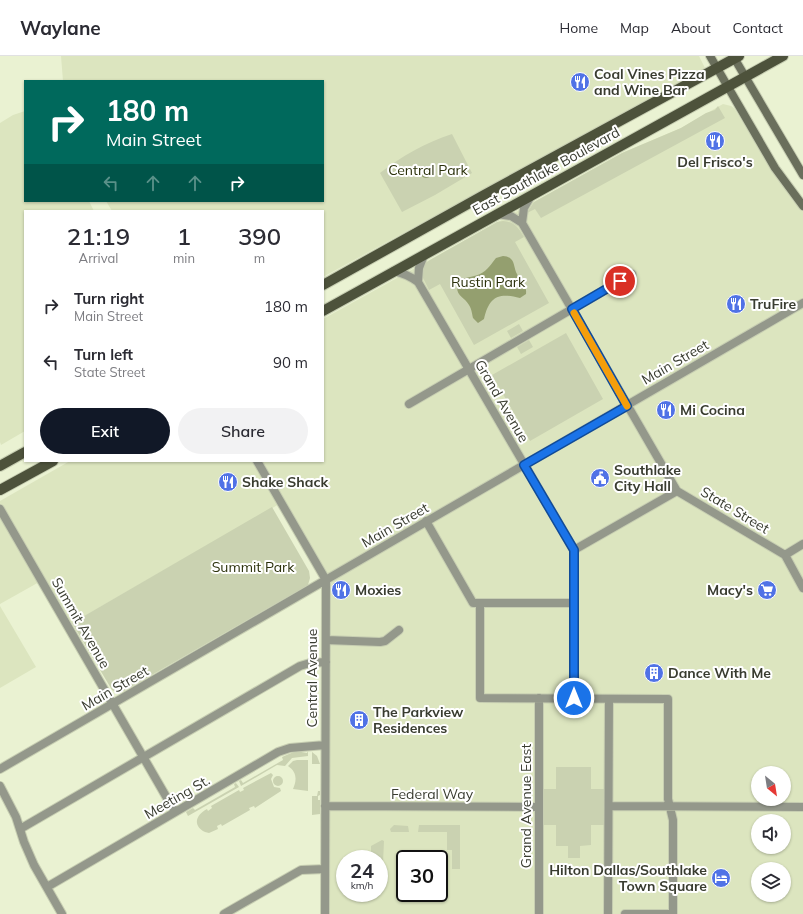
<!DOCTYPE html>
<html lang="en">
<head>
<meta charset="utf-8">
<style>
	body { margin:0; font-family:Mulish,sans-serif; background:#f2f2f3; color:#2b2b33; height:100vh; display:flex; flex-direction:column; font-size:15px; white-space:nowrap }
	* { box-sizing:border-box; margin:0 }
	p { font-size:13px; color:#7c7c81 }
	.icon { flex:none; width:22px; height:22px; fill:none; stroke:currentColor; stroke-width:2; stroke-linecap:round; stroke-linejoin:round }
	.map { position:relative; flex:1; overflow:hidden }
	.drawer { position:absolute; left:24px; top:154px; width:300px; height:252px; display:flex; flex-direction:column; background:#fff; border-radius:0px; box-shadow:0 1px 3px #0004 }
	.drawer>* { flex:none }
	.guide { position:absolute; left:24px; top:24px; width:300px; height:122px; border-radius:0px; box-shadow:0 1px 3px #0004; background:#00695c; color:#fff; overflow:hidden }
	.needle { width:26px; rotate:150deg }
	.buttons { position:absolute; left:751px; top:710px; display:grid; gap:8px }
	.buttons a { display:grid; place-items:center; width:40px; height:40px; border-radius:50%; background:#fff; box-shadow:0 1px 3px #0004; font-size:20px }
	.speed { position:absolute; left:336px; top:794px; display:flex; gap:8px; font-size:20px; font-weight:700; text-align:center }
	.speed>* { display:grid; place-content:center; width:52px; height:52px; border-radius:50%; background:#fff; box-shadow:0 1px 3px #0004; line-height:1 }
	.speed small { font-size:10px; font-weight:400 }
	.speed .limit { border:2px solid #111; border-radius:6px; background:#fff; color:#111 }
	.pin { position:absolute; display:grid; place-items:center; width:34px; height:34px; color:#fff; margin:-17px; border:2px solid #fff; border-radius:50%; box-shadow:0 1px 4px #0007 }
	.me { position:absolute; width:44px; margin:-22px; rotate:0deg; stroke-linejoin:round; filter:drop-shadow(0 0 3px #0008) }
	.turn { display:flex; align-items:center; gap:14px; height:84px; padding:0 16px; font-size:18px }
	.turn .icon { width:52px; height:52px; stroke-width:2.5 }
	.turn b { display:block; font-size:28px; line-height:34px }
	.lanes { display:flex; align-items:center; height:38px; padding:0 16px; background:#0003; justify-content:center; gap:20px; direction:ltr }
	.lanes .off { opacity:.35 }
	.eta { display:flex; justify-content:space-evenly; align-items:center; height:68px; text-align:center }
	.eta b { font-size:24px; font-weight:600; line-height:28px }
	.button { display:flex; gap:8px; margin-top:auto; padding:8px 16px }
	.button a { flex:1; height:46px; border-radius:24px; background:#111827; color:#fff; font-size:16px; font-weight:600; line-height:46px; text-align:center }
	.button a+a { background:#f2f2f3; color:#2b2b33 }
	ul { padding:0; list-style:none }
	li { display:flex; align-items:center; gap:12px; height:56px; padding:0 16px }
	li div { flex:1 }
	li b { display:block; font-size:15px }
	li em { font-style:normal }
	header { display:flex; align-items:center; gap:24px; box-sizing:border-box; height:56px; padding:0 20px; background:#fff; border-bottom:1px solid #e1e1e2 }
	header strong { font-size:19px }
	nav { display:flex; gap:22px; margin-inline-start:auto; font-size:14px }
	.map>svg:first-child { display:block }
	.built { fill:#dce5bf; fill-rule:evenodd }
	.green { fill:#cad2b1 }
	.water { fill:#949f6f }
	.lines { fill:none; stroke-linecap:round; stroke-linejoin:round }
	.street-casing { stroke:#c7ceb2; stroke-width:10 }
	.secondary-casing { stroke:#c7ceb2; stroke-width:10 }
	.primary-casing { stroke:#c7ceb2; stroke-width:12 }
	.street { stroke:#94988b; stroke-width:8 }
	.secondary { stroke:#6a6f5c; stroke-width:8 }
	.primary { stroke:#4d523b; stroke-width:10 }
	.route-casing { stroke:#114b97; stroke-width:10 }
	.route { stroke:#1a73e8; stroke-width:7 }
	.slow { stroke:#f59e0b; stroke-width:7 }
	.labels { text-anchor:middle; stroke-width:4; stroke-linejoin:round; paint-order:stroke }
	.poi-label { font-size:14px; font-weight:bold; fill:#393c30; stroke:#fff; text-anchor:start }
	.park-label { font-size:14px; fill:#2b310b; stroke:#fff }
	.street-label { font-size:14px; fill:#393c30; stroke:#fff }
</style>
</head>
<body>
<header>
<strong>Waylane</strong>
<nav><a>Home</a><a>Map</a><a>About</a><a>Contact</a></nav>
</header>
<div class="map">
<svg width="803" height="858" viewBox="0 0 803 858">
	<rect width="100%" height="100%" fill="#eaf2d2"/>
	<path class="built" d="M61,0H699L705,12L323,221V155H112L106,145H323V25H63Z
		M723,48L731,50L734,52L775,118L793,145L803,155V858H325L326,524L281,447L67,570L41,525L0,548V445L70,405H323V263L622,97L681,72ZM758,717H784V743H758ZM758,765H784V791H758ZM345,803H379V837H345ZM405,803H439V837H405ZM758,813H784V839H758Z
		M25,55V145H89L94,155H25V375L1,389L0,386V67L13,59Z
		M0,550L36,611L0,632Z"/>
	<path class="green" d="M718,50L725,62L541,162L535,153L527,157L534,146L622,97L681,72L706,57L715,54Z
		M452,78L472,117L435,139L402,156L380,117C402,100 425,87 452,78Z
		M503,165C515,166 518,171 524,181L515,186L549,247L474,289L440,228L429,234L421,218L424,208L430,204L497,166Z
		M519,268L523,275L511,282L507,275Z
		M566,277L603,343L530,385L492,319Z
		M529,284L533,291L521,298L517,291Z
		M272,451L309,515L310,522L308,529L124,635L116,636L112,634L72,567Z
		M296,695L307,697L308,695V700L292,702L285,710L277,709L241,730L239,725L241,724L243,727L283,704L282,701Z
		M312,696L317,700L320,708H312Z
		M297,704H308V735L293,733C297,724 297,716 288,710L293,705Z
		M556,711H591V733H604V769H591V789L580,790V802H568V790H556V769H544V733H556Z
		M271,717L273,719L271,723L274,731L280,732L281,735L255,752L254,750L249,752L250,754L222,770L221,768L217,770L218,773L209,777L205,776C192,769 196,759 207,753L208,755L212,752L211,750L239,734L240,736L244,734L243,732Z
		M273 725a5 5 0 1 1 10 0a5 5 0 1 1-10 0Z
		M236,727L239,731L188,760L186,756L193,752L195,754L235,731L234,728Z
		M318,735H320V739L318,740V744H320V758L312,759V740H317Z
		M394,769L408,770L409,776H391L390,773Z
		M419,769H460V813H452V794H447V776H418Z
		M382,784L384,785L383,807H379V803H371V790Z"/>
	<path class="water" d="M420 116a6 6 0 1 1 12 0a6 6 0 1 1-12 0Z
		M503,200C506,200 509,201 511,203C515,207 514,213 517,218C521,227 527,226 526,238L520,242C498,236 489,241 484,263L478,267L473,262C472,258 472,254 469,249C464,240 454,240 458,226C465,220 472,222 480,218C488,214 491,208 496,202Z"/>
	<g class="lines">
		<g class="street-casing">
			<path id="street" d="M497,158L511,160L522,167L677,435L785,499L803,532
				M522,167L524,152L531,140
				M394,215C403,217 410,220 418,226L574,494V642
				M418,226L419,212L424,199
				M409,348L632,218
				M257,405L326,524L325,858
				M0,453L175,756
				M426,465L473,547H574
				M574,494L677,435
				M785,499L803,488
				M480,547V642L668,643V743L673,764V858
				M326,584L380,586L385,585L399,574
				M539,642V858
				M0,713L803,247
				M0,730L16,761L24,786L34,809L62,858
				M325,750L539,751
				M609,750L803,751
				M20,773L300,610L310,607L326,606
				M47,831L278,696L290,692L325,689
				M224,858L301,814L325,813
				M608,858L609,643
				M625,858H673"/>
		</g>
		<g class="secondary-casing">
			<path id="secondary" d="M710,0L775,112L803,150
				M733,0L803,119"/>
		</g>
		<g class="primary-casing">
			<path id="primary" d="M323,229L484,139L739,0
				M323,255L783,0
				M0,410L25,396
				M0,434L53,405"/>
		</g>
		<use href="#street" class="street"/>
		<use href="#secondary" class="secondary"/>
		<use href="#primary" class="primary"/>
	</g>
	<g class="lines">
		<g class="route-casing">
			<path id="route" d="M574,642V494L524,409L627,350L572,253L620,225"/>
		</g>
		<use href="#route" class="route"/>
		<path class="slow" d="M574,257L627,350"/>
	</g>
	<defs>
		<g id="restaurant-disc" transform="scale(1)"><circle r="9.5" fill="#5072e6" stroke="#fff"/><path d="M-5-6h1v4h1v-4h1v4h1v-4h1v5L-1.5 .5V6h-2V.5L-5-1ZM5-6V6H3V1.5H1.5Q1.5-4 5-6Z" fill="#fff"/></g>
		<g id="civic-disc" transform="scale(1)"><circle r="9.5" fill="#5072e6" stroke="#fff"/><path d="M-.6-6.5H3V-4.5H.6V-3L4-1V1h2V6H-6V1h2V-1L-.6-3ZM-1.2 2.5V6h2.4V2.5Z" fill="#fff"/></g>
		<g id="supermarket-disc" transform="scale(1)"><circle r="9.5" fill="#5072e6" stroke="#fff"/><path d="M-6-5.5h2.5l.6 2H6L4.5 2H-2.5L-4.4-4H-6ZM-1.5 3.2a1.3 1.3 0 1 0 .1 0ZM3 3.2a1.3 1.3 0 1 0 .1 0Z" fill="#fff"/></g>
		<g id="building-disc" transform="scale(1)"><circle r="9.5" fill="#5072e6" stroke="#fff"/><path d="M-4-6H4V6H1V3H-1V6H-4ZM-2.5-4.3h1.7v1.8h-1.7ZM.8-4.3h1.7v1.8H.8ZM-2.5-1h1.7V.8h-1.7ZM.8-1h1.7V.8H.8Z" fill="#fff"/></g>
		<g id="hotel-disc" transform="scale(1)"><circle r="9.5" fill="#5072e6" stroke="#fff"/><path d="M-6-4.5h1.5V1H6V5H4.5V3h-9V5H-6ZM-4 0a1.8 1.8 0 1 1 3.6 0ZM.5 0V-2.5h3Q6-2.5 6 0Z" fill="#fff"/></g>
	</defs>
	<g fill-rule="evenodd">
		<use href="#restaurant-disc" x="580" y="26"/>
		<use href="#restaurant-disc" x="715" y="85"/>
		<use href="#restaurant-disc" x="736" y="248"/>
		<use href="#restaurant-disc" x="666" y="354"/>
		<use href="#civic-disc" x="600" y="422"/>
		<use href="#restaurant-disc" x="228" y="426"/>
		<use href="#restaurant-disc" x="341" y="534"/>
		<use href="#supermarket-disc" x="767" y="534"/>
		<use href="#building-disc" x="654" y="617"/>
		<use href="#building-disc" x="359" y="664"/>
		<use href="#hotel-disc" x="721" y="822"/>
	</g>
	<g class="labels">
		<g class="poi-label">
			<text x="594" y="23">Coal Vines Pizza<tspan x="594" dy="16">and Wine Bar</tspan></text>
			<text x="715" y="111" text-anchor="middle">Del Frisco's</text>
			<text x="750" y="253">TruFire</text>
			<text x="680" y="359">Mi Cocina</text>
			<text x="614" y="419">Southlake<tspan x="614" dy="16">City Hall</tspan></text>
			<text x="242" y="431">Shake Shack</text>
			<text x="355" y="539">Moxies</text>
			<text x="753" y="539" text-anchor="end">Macy's</text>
			<text x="668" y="622">Dance With Me</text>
			<text x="373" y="661">The Parkview<tspan x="373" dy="16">Residences</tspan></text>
			<text x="707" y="819" text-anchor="end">Hilton Dallas/Southlake<tspan x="707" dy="16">Town Square</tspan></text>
		</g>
		<g class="park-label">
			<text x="428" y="119">Central Park</text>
			<text x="488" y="231">Rustin Park</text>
			<text x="253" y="516">Summit Park</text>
		</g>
		<g class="street-label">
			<text transform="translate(546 115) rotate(-29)" y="5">East Southlake Boulevard</text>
			<text transform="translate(675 306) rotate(-30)" y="5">Main Street</text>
			<text transform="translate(502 345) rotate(60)" y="5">Grand Avenue</text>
			<text transform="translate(735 454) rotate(31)" y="5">State Street</text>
			<text transform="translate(395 469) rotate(-30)" y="5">Main Street</text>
			<text transform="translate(81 567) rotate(60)" y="5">Summit Avenue</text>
			<text transform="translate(312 622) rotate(-90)" y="5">Central Avenue</text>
			<text transform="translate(115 632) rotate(-30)" y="5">Main Street</text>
			<text x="432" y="743">Federal Way</text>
			<text transform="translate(177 741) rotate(-30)" y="5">Meeting St.</text>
			<text transform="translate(526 750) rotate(-90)" y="5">Grand Avenue East</text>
		</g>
	</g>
</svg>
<div class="buttons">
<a><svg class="needle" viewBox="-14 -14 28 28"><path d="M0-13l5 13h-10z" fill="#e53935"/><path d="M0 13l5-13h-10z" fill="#7c7c81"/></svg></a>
<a><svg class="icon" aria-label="sound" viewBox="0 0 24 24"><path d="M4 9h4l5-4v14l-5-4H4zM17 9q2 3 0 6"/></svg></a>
<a><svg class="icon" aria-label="layers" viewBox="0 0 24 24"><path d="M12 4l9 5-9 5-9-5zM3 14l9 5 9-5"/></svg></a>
</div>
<div class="speed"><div>24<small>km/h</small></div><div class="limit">30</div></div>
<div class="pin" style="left:620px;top:225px;background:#d93025"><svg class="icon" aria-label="arrive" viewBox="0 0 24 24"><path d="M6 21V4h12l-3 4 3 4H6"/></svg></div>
<svg class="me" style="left:574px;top:642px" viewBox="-20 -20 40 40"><circle r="17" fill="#1a73e8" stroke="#fff" stroke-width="3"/><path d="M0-11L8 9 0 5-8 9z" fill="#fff"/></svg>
<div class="guide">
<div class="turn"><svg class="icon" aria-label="right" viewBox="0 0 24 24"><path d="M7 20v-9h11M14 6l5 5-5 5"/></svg><div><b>180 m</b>Main Street</div></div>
<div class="lanes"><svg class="icon off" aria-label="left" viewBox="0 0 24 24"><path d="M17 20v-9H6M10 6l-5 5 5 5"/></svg><svg class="icon off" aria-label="ahead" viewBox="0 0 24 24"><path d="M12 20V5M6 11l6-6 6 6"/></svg><svg class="icon off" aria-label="ahead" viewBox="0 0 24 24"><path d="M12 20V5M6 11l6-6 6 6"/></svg><svg class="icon" aria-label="right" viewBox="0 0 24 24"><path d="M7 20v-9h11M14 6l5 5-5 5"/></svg></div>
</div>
<section class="drawer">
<div class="eta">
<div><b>21:19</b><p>Arrival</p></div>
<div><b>1</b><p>min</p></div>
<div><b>390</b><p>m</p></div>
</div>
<ul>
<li><svg class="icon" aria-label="right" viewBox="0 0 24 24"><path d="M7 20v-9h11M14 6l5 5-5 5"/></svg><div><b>Turn right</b><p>Main Street</p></div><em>180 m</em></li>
<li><svg class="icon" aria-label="left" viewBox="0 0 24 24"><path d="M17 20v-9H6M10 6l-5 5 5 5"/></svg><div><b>Turn left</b><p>State Street</p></div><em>90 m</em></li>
</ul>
<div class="button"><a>Exit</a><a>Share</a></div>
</section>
</div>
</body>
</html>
